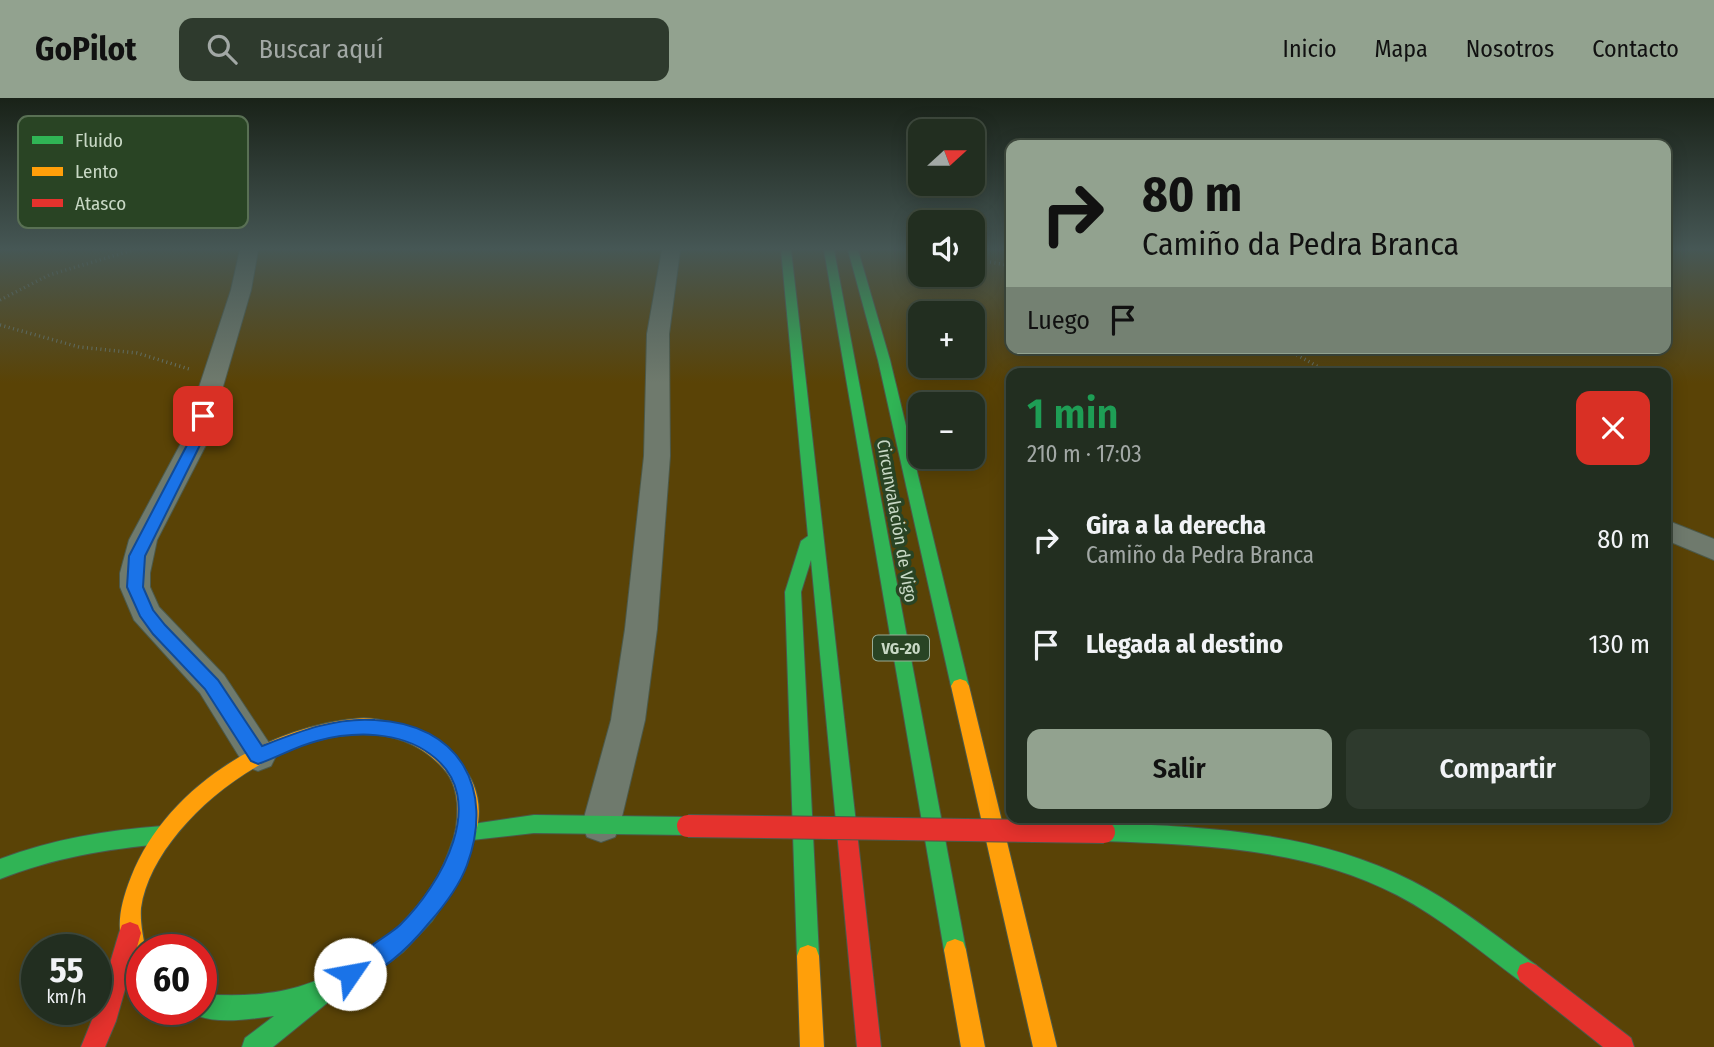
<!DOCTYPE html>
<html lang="es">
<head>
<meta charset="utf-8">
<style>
	body { margin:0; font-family:"Fira Sans Condensed",sans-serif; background:#2e3a2d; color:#f1f3f6; height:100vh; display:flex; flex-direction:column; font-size:26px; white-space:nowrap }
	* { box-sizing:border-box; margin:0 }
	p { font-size:23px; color:#a2a8a5 }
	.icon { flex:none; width:38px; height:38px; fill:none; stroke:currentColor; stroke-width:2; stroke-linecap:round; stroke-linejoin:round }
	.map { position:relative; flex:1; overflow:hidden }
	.side { position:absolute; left:1006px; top:270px; width:665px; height:455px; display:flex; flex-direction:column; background:#222e20; border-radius:14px; box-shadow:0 4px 18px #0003,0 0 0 2px #3f4a3e }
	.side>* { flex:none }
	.hud { position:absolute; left:1006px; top:42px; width:665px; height:214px; border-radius:14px; box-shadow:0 4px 18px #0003,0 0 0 2px #3f4a3e; background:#92a28f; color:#111; overflow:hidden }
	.needle { width:46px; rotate:69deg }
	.buttons { position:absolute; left:908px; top:21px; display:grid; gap:14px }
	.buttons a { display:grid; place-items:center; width:77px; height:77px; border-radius:14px; background:#222e20; box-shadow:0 4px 18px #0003,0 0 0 2px #3f4a3e; font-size:35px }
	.speed { position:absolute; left:21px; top:836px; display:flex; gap:14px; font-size:35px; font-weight:700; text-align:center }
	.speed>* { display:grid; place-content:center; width:91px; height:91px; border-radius:50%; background:#222e20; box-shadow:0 4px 18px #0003,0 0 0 2px #3f4a3e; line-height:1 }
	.speed small { font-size:18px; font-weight:400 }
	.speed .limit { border:10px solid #d22; background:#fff; color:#111 }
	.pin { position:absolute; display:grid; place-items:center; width:60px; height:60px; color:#fff; margin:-30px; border-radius:14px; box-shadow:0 4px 10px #0006 }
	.me { position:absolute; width:77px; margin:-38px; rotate:57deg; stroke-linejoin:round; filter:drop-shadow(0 0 5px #0008) }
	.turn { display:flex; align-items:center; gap:24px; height:147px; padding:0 21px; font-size:32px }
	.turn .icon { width:91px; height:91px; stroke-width:2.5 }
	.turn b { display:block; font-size:49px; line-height:60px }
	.then { display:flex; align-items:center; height:66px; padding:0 21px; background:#0003; gap:14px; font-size:26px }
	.round { display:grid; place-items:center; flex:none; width:74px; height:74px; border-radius:14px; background:#2e3a2d }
	.headline { display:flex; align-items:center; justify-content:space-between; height:119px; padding:0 21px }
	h1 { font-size:42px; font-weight:600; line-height:52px; color:#1e9e55 }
	.cta { display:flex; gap:14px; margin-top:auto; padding:14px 21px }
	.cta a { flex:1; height:80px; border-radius:14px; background:#92a28f; color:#111; font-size:28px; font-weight:600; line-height:80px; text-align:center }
	.cta a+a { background:#2e3a2d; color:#f1f3f6 }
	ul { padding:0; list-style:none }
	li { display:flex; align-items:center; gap:21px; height:105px; padding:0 21px }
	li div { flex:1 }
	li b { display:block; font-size:26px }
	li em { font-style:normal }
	header { display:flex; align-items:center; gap:42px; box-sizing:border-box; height:98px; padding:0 35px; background:#92a28f; color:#111 }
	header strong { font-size:33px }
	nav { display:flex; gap:38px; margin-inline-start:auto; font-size:24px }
	.search { width:490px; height:63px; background:#2e3a2d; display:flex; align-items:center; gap:18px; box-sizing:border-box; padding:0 24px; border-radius:14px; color:#a2a8a5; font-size:26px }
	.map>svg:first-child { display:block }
	.green { fill:#5a4306; fill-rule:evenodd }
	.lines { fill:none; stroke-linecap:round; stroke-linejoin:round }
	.street-casing { stroke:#4c594a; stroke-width:2 }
	.fast-casing { stroke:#4c594a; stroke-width:2 }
	.slow-casing { stroke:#4c594a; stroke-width:2 }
	.jam-casing { stroke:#4c594a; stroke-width:2 }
	.path { stroke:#687366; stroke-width:3.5; stroke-dasharray:1 3.5; stroke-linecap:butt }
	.street { fill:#6f7a6d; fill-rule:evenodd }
	.fast { fill:#30b455; fill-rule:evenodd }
	.slow { fill:#ff9f0a; fill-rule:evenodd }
	.jam { fill:#e5322d; fill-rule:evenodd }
	.jam-bridge-casing { stroke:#4c594a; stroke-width:24; stroke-linecap:butt }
	.jam-bridge { stroke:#e5322d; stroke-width:22 }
	.route { fill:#1a73e8; stroke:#114b97; stroke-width:2 }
	.labels { text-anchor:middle; stroke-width:7; stroke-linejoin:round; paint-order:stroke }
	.shield { fill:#294424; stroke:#98ac95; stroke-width:2 }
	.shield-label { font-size:16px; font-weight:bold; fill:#c8d8c5 }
	.street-label { font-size:18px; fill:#c8d8c5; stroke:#294424 }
	.key { fill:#294424; stroke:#597054; stroke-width:2 }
	.key-label { font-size:19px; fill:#c8d8c5 }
</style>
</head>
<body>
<header>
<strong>GoPilot</strong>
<div class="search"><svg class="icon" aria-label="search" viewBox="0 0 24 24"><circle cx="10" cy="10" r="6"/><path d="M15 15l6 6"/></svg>Buscar aquí</div>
<nav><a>Inicio</a><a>Mapa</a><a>Nosotros</a><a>Contacto</a></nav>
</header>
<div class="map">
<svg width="1714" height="949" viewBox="0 0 1714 949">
	<rect width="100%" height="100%" fill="#2e3d2b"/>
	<path class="green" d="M0,152H920V177H973V152H1011L1012,250H1666V152H1714V949H0ZM920,215H973V268H920ZM1012,275H1666V719H1012ZM920,306H973V359H920ZM37,852H96V912H37ZM142,852H201V912H142Z"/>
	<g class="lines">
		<g class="street-casing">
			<path id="street" d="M240,152H258L251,192L206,347L157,442L150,475V489L159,509L224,577L271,648L276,658L271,668L258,673L245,668L200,595L134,522L120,489V475L129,442L180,347L231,192Z
				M662,152H680L669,236L670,358L657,531L645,622L620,727L615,739L601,744L587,739L582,727L611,622L625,531L644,358L647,236Z
				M1666,422L1714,441V462L1666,442Z"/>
		</g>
		<g class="fast-casing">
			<path id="fast" d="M781,152H791L857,734L854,740L847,743L840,740L837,734L811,462L801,494L819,858L816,866L808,869L800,866L797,858L785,494L801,443L808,438Z
				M824,152H834L966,852L963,860L955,863L947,860L944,852Z
				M848,152H858L890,262L969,588L966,593L960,595L954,593L951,588L878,262Z
				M534,717L688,719L695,722L698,728L695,734L688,737L534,735L472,742L455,789L432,823L403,854L369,880L337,897L273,949H242L245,940L274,918C248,921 217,927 193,916L191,912H201V896C228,898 254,898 281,893C344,881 408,832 439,776C448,760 452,741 459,728Z
				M1104,725C1209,729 1316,734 1412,783C1457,806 1496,838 1536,867L1539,875L1536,883L1528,886L1520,883C1480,853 1441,820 1397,797C1307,750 1203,747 1104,743L1097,740L1094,734L1097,728Z
				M163,728L170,731L173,737L170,743L163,746C106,751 53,760 0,781V761C53,741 107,732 163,728Z"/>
		</g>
		<g class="slow-casing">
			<path id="slow" d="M960,581L966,583L969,588L1057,949H1033L951,588L954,583Z
				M364,620C429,624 505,676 470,750L463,753L456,750C452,743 454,738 456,730C459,709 458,686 443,670C356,573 156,704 141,810C140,824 143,839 146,852H142V869L137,871L129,868C115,835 118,812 131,779C166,689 269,626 364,620Z
				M955,841L963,844L966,852L985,949H961L944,852L947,844Z
				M808,847L816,850L819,858L824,949H800L797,858L800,850Z"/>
		</g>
		<g class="jam-casing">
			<path id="jam" d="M847,725L854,728L857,734L881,949H857L837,734L840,728Z
				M130,824L138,827L141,835L116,923L105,949H81L96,912L119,835L122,827Z
				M1528,864L1536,867L1631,940L1634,949H1603L1520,883L1517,875L1520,867Z"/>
		</g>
		<path class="path" d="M990,164L1012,168
			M0,202L49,177L133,152
			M0,227L79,249L137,255L189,271
			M1285,250L1329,275"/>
		<use href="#street" class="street"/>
		<use href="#fast" class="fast"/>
		<use href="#slow" class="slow"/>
		<use href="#jam" class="jam"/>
		<g class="jam-bridge-casing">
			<path id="jam-bridge" d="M688,728L1104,734"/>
		</g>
		<use href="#jam-bridge" class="jam-bridge"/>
	</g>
	<linearGradient id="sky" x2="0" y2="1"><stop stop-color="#192218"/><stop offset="0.53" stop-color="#465755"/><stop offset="1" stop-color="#465755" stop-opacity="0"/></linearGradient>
	<rect width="1714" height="285" fill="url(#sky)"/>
	<path class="route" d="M203,314L210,318L200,347L145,458L143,489L153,512L165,527L218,582L262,648C298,634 335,619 375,622C460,626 495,691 467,767C459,789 444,808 429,825C408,851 381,875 350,887L342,884L339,876C344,862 386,840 400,827C440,788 492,700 430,656C399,633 354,633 317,643C297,648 278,659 258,666L251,663L205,591L153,536L140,518L127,489L129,458L187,347L197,318Z"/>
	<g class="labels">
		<rect class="shield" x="873" y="537.5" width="56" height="25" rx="5"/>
		<g class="shield-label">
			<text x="901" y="556">VG-20</text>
		</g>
		<g class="street-label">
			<text transform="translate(897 423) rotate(80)" y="6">Circunvalación de Vigo</text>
		</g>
	</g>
	<rect x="18" y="18" width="230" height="112" rx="10" class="key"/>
	<rect x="32" y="38" width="31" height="8" fill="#30b455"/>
	<rect x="32" y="69" width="31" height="9" fill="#ff9f0a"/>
	<rect x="32" y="101" width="31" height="8" fill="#e5322d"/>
	<g class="key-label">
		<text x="75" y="49">Fluido</text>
		<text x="75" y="80">Lento</text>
		<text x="75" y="112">Atasco</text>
	</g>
</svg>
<div class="buttons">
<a><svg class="needle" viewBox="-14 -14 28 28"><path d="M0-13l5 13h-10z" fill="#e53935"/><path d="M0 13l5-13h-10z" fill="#a2a8a5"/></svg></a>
<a><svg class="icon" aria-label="sound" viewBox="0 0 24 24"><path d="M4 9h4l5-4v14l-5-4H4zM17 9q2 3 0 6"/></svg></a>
<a>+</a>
<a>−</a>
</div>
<div class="speed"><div>55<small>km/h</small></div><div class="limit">60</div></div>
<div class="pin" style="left:203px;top:318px;background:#d93025"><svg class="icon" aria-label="arrive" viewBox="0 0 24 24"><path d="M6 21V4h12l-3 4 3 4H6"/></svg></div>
<svg class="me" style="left:350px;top:876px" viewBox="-20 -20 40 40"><circle r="19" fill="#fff"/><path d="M0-13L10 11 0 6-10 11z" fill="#1a73e8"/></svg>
<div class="hud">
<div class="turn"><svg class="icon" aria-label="right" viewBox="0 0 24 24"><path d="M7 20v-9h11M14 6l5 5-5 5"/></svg><div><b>80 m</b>Camiño da Pedra Branca</div></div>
<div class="then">Luego<svg class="icon" aria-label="arrive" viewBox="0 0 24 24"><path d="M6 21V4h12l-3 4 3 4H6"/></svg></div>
</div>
<section class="side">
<div class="headline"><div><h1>1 min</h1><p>210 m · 17:03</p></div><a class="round" style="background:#d93025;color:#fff"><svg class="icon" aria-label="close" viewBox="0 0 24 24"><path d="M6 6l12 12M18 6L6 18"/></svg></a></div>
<ul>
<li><svg class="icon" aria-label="right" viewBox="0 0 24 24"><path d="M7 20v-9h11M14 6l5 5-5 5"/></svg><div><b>Gira a la derecha</b><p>Camiño da Pedra Branca</p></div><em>80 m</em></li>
<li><svg class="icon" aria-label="arrive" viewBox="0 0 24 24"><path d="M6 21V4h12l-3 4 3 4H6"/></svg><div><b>Llegada al destino</b></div><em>130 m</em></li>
</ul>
<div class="cta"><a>Salir</a><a>Compartir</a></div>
</section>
</div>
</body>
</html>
